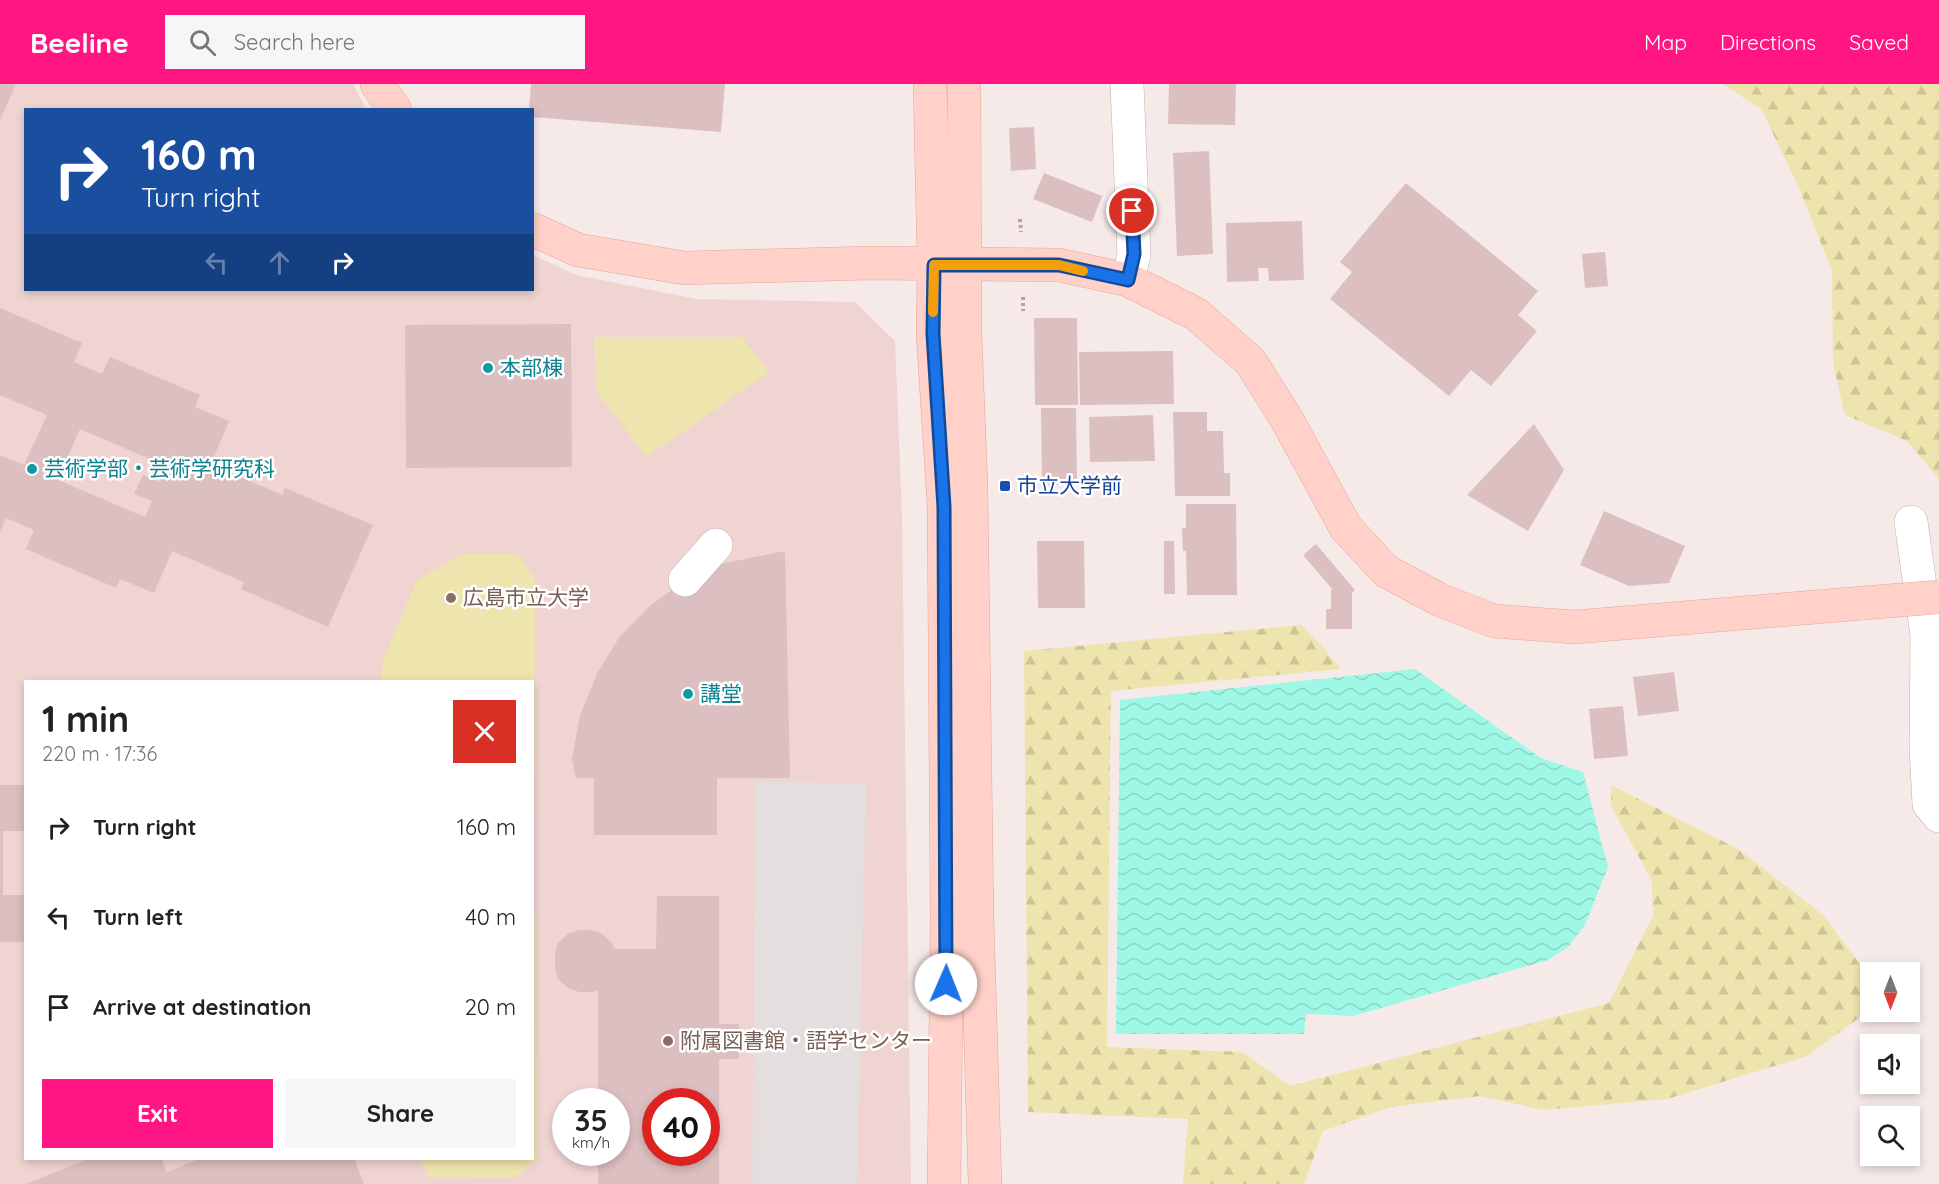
<!DOCTYPE html>
<html lang="en">
<head>
<meta charset="utf-8">
<style>
	body { margin:0; font-family:Quicksand,"Noto Sans JP",sans-serif; background:#f6f6f6; color:#222; height:100vh; display:flex; flex-direction:column; font-size:22px; white-space:nowrap }
	* { box-sizing:border-box; margin:0 }
	p { font-size:20px; color:#767676 }
	.icon { flex:none; width:33px; height:33px; fill:none; stroke:currentColor; stroke-width:2; stroke-linecap:round; stroke-linejoin:round }
	.map { position:relative; flex:1; overflow:hidden }
	.sheet { position:absolute; left:24px; top:596px; width:510px; height:480px; display:flex; flex-direction:column; background:#fff; border-radius:0px; box-shadow:0 3px 9px #0003 }
	.sheet>* { flex:none }
	.hud { position:absolute; left:24px; top:24px; width:510px; height:183px; border-radius:0px; box-shadow:0 3px 9px #0003; background:#1a4fa0; color:#fff; overflow:hidden }
	.needle { width:39px; rotate:180deg }
	.fabs { position:absolute; left:1860px; top:878px; display:grid; gap:12px }
	.fabs a { display:grid; place-items:center; width:60px; height:60px; border-radius:0px; background:#fff; box-shadow:0 3px 9px #0003; font-size:30px }
	.speed { position:absolute; left:552px; top:1004px; display:flex; gap:12px; font-size:30px; font-weight:700; text-align:center }
	.speed>* { display:grid; place-content:center; width:78px; height:78px; border-radius:50%; background:#fff; box-shadow:0 3px 9px #0003; line-height:1 }
	.speed small { font-size:15px; font-weight:400 }
	.speed .limit { border:9px solid #d22; background:#fff; color:#111 }
	.pin { position:absolute; display:grid; place-items:center; width:51px; height:51px; color:#fff; margin:-26px; border:3px solid #fff; border-radius:50%; box-shadow:0 2px 6px #0007 }
	.me { position:absolute; width:66px; margin:-33px; rotate:1deg; stroke-linejoin:round; filter:drop-shadow(0 0 4px #0008) }
	.turn { display:flex; align-items:center; gap:21px; height:126px; padding:0 18px; font-size:27px }
	.turn .icon { width:78px; height:78px; stroke-width:2.5 }
	.turn b { display:block; font-size:42px; line-height:51px }
	.lanes { display:flex; align-items:center; height:57px; padding:0 18px; background:#0003; justify-content:center; gap:30px; direction:ltr }
	.lanes .off { opacity:.35 }
	.round { display:grid; place-items:center; flex:none; width:63px; height:63px; border-radius:0px; background:#f6f6f6 }
	.summary { display:flex; align-items:center; justify-content:space-between; height:102px; padding:0 18px }
	h1 { font-size:36px; font-weight:700; line-height:45px }
	.primary-button { display:flex; gap:12px; margin-top:auto; padding:12px 18px }
	.primary-button a { flex:1; height:69px; border-radius:0px; background:#ff1682; color:#fff; font-size:24px; font-weight:700; line-height:69px; text-align:center }
	.primary-button a+a { background:#f6f6f6; color:#222 }
	ul { padding:0; list-style:none }
	li { display:flex; align-items:center; gap:18px; height:90px; padding:0 18px }
	li div { flex:1 }
	li b { display:block; font-size:22px }
	li em { font-style:normal }
	header { display:flex; align-items:center; gap:36px; box-sizing:border-box; height:84px; padding:0 30px; background:#ff1682; color:#fff }
	header strong { font-size:28px }
	nav { display:flex; gap:33px; margin-inline-start:auto; font-size:21px }
	.search { width:420px; height:54px; background:#f6f6f6; display:flex; align-items:center; gap:15px; box-sizing:border-box; padding:0 21px; border-radius:0px; color:#767676; font-size:22px }
	.map>svg:first-child { display:block }
	.education { fill:#f0d4d1; fill-rule:evenodd }
	.forest { fill:url(#forest-firs) }
	.garden { fill:#eee4ad }
	.parking { fill:#e4dede }
	.water { fill:url(#water-waves) }
	.building { fill:#dcbfc0; fill-rule:evenodd }
	.lines { fill:none; stroke-linecap:round; stroke-linejoin:round }
	.street-casing { stroke:#c6aead; stroke-width:34 }
	.secondary-casing { stroke:#e7a59b; stroke-width:34 }
	.path { stroke:#c69b99; stroke-width:4; stroke-dasharray:3 3; stroke-linecap:butt }
	.street { stroke:#fff; stroke-width:33 }
	.secondary { stroke:#ffd1c9; stroke-width:33 }
	.secondary-bridge-casing { stroke:#e7a59b; stroke-width:34; stroke-linecap:butt }
	.secondary-bridge { stroke:#ffd1c9; stroke-width:33 }
	.route-casing { stroke:#114b97; stroke-width:15 }
	.route { stroke:#1a73e8; stroke-width:10 }
	.slow { stroke:#f59e0b; stroke-width:10 }
	.culture-dot { fill:#0f9aa8; stroke:#fff; stroke-width:2 }
	.transit-dot { fill:#1a4fb4; stroke:#fff; stroke-width:2 }
	.education-dot { fill:#8d6e63; stroke:#fff; stroke-width:2 }
	.labels { text-anchor:middle; stroke-width:5; stroke-linejoin:round; paint-order:stroke }
	.culture-label { font-size:21px; fill:#0d838f; stroke:#fff; text-anchor:start }
	.transit-label { font-size:21px; fill:#164399; stroke:#fff; text-anchor:start }
	.education-label { font-size:21px; fill:#785e54; stroke:#fff; text-anchor:start }
</style>
</head>
<body>
<header>
<strong>Beeline</strong>
<div class="search"><svg class="icon" aria-label="search" viewBox="0 0 24 24"><circle cx="10" cy="10" r="6"/><path d="M15 15l6 6"/></svg>Search here</div>
<nav><a>Map</a><a>Directions</a><a>Saved</a></nav>
</header>
<div class="map">
<svg width="1939" height="1100" viewBox="0 0 1939 1100">
	<defs>
		<pattern id="forest-firs" width="22" height="20" patternUnits="userSpaceOnUse" patternTransform="scale(1.5)"><rect width="22" height="20" fill="#eee4ad"/><path d="M5 1l3.5 6h-7zM16 11l3.5 6h-7z" fill="#cec495"/></pattern>
		<pattern id="water-waves" width="16" height="10" patternUnits="userSpaceOnUse" patternTransform="scale(1.5)"><rect width="16" height="10" fill="#9ff8e6"/><path d="M0 5q4-4 8 0t8 0" fill="none" stroke="#8ad5c6"/></pattern>
	</defs>
	<rect width="100%" height="100%" fill="#f6eae8"/>
	<path class="education" d="M0,0H353L366,25L26,26V206H532L533,171L576,191L696,215L855,218L895,257L902,431L911,1100H0ZM26,597H532V1074H26ZM566,1017H616V1068H566ZM656,1017H706V1068H656Z"/>
	<path class="forest" d="M1723,0H1939V395L1907,357L1845,331L1833,279L1832,187L1799,104L1762,26Z
		M1301,541L1321,561L1341,585L1111,607L1107,963L1242,968L1290,1002L1609,919L1653,832L1652,797L1611,722V701L1738,765L1823,831L1862,883L1860,933L1807,972L1667,1015L1543,1026L1480,1012L1391,1023L1323,1047L1304,1100H1183L1188,1035L1028,1028L1024,567Z"/>
	<path class="garden" d="M594,253H742L769,288L647,373L597,308Z
		M462,470H517L535,495L534,737H532V597H381L383,576L417,496Z
		M532,829H535L537,1076L513,1094L429,1093L419,1074H532Z"/>
	<path class="parking" d="M756,697L866,700L857,1100H752Z"/>
	<path class="water" d="M1415,585L1541,674L1583,688L1608,783L1585,841L1568,863L1548,876L1353,932L1306,930L1304,950H1116L1120,616Z"/>
	<path class="building" d="M0,0H16L0,36Z
		M531,0H725L721,48L532,33V26H529Z
		M1169,0H1236L1235,41L1168,40Z
		M1034,43L1036,85L1011,87L1009,44Z
		M1209,67L1213,170L1177,172L1173,69Z
		M1044,89L1102,112L1092,138L1033,115Z
		M1406,99L1538,207L1518,231L1537,247L1491,302L1471,286L1449,312L1330,215L1352,188L1340,178Z
		M1302,137L1304,196L1269,197L1268,184H1258L1259,197L1227,198L1226,139Z
		M1605,168L1608,202L1585,204L1582,170Z
		M0,224L82,259L74,278L102,290L110,273L200,311L195,323L229,337L211,380L282,411L285,404L373,441L328,543L241,505L244,498L172,467L154,509L120,495L116,504L26,465L34,446L6,434L0,448V371L24,381L47,331L0,311ZM80,345L166,382L159,398L143,391L134,410L152,417L145,433L58,396Z
		M1034,234H1077L1078,321H1035Z
		M571,240L572,383L406,384L405,241Z
		M1173,267L1174,320L1080,321L1079,268Z
		M1041,324H1076L1077,401H1042Z
		M1173,328H1207V347H1223L1224,389H1230V412H1175Z
		M1153,331L1155,377L1090,378L1089,333Z
		M1534,340L1564,386L1528,447L1467,411Z
		M1186,420H1236L1237,511H1187L1186,467H1183L1182,444H1186Z
		M1604,427L1685,462L1669,499L1629,502L1580,481Z
		M1037,457H1084L1085,524H1038Z
		M1164,457H1174L1175,510H1164Z
		M1316,460L1355,506L1352,509V545H1326V525H1331V506H1333L1303,471Z
		M785,467L790,694H717V751H594V694H576L572,675L580,631L597,590L620,552L651,521L685,496L725,479Z
		M1674,588L1679,627L1638,632L1633,593Z
		M1623,622L1628,672L1594,675L1589,625Z
		M0,701H26V747H3V811H26V858H0Z
		M657,812H719V940H739V975H719V1100H598V1068H616V1017H598V906L592,908H579L568,904L558,895L555,884V871L558,859L568,850L579,846H592L602,850L612,859L614,865H656ZM656,1017H706V1068H656Z
		M90,1074H161L167,1088L201,1074H354L364,1100H26Z"/>
	<g class="lines">
		<g class="street-casing">
			<path id="street" d="M1127,0L1134,170L1128,196
				M1911,438L1927,551L1926,663L1929,720L1939,732
				M685,496L716,461"/>
		</g>
		<g class="secondary-casing">
			<path id="secondary" d="M377,0L395,26
				M930,0L934,181L933,250L944,423L947,834L944,1100
				M964,0L965,250L971,403L977,832L985,1100
				M532,145L578,166L684,184L870,179L1059,181L1128,196L1196,230L1250,277L1286,334L1346,444L1386,487L1440,516L1494,537L1575,543L1863,519"/>
		</g>
		<path class="path" d="M1020,135L1021,148
			M1023,213V227"/>
		<use href="#street" class="street"/>
		<use href="#secondary" class="secondary"/>
		<g class="secondary-bridge-casing">
			<path id="secondary-bridge" d="M1863,519L1939,513"/>
		</g>
		<use href="#secondary-bridge" class="secondary-bridge"/>
	</g>
	<g class="lines">
		<g class="route-casing">
			<path id="route" d="M946,900L944,423L933,250L934,181H1059L1128,196L1134,170L1132,127"/>
		</g>
		<use href="#route" class="route"/>
		<path class="slow" d="M933,228L934,181H1059L1083,187"/>
	</g>
	<g class="culture-dot">
		<circle cx="488" cy="284" r="6"/>
		<circle cx="32" cy="385" r="6"/>
		<circle cx="688" cy="610" r="6"/>
	</g>
	<rect class="transit-dot" x="999" y="396" width="12" height="12" rx="3"/>
	<g class="education-dot">
		<circle cx="451" cy="514" r="6"/>
		<circle cx="668" cy="957" r="6"/>
	</g>
	<g class="labels">
		<g class="culture-label">
			<text x="500" y="291">本部棟</text>
			<text x="44" y="392">芸術学部・芸術学研究科</text>
			<text x="700" y="617">講堂</text>
		</g>
		<g class="transit-label">
			<text x="1017" y="409">市立大学前</text>
		</g>
		<g class="education-label">
			<text x="463" y="521">広島市立大学</text>
			<text x="680" y="964">附属図書館・語学センター</text>
		</g>
	</g>
</svg>
<div class="fabs">
<a><svg class="needle" viewBox="-14 -14 28 28"><path d="M0-13l5 13h-10z" fill="#e53935"/><path d="M0 13l5-13h-10z" fill="#767676"/></svg></a>
<a><svg class="icon" aria-label="sound" viewBox="0 0 24 24"><path d="M4 9h4l5-4v14l-5-4H4zM17 9q2 3 0 6"/></svg></a>
<a><svg class="icon" aria-label="search" viewBox="0 0 24 24"><circle cx="10" cy="10" r="6"/><path d="M15 15l6 6"/></svg></a>
</div>
<div class="speed"><div>35<small>km/h</small></div><div class="limit">40</div></div>
<div class="pin" style="left:1132px;top:127px;background:#d93025"><svg class="icon" aria-label="arrive" viewBox="0 0 24 24"><path d="M6 21V4h12l-3 4 3 4H6"/></svg></div>
<svg class="me" style="left:946px;top:900px" viewBox="-20 -20 40 40"><circle r="19" fill="#fff"/><path d="M0-13L10 11 0 6-10 11z" fill="#1a73e8"/></svg>
<div class="hud">
<div class="turn"><svg class="icon" aria-label="right" viewBox="0 0 24 24"><path d="M7 20v-9h11M14 6l5 5-5 5"/></svg><div><b>160 m</b>Turn right</div></div>
<div class="lanes"><svg class="icon off" aria-label="left" viewBox="0 0 24 24"><path d="M17 20v-9H6M10 6l-5 5 5 5"/></svg><svg class="icon off" aria-label="ahead" viewBox="0 0 24 24"><path d="M12 20V5M6 11l6-6 6 6"/></svg><svg class="icon" aria-label="right" viewBox="0 0 24 24"><path d="M7 20v-9h11M14 6l5 5-5 5"/></svg></div>
</div>
<section class="sheet">
<div class="summary"><div><h1>1 min</h1><p>220 m · 17:36</p></div><a class="round" style="background:#d93025;color:#fff"><svg class="icon" aria-label="close" viewBox="0 0 24 24"><path d="M6 6l12 12M18 6L6 18"/></svg></a></div>
<ul>
<li><svg class="icon" aria-label="right" viewBox="0 0 24 24"><path d="M7 20v-9h11M14 6l5 5-5 5"/></svg><div><b>Turn right</b></div><em>160 m</em></li>
<li><svg class="icon" aria-label="left" viewBox="0 0 24 24"><path d="M17 20v-9H6M10 6l-5 5 5 5"/></svg><div><b>Turn left</b></div><em>40 m</em></li>
<li><svg class="icon" aria-label="arrive" viewBox="0 0 24 24"><path d="M6 21V4h12l-3 4 3 4H6"/></svg><div><b>Arrive at destination</b></div><em>20 m</em></li>
</ul>
<div class="primary-button"><a>Exit</a><a>Share</a></div>
</section>
</div>
</body>
</html>
